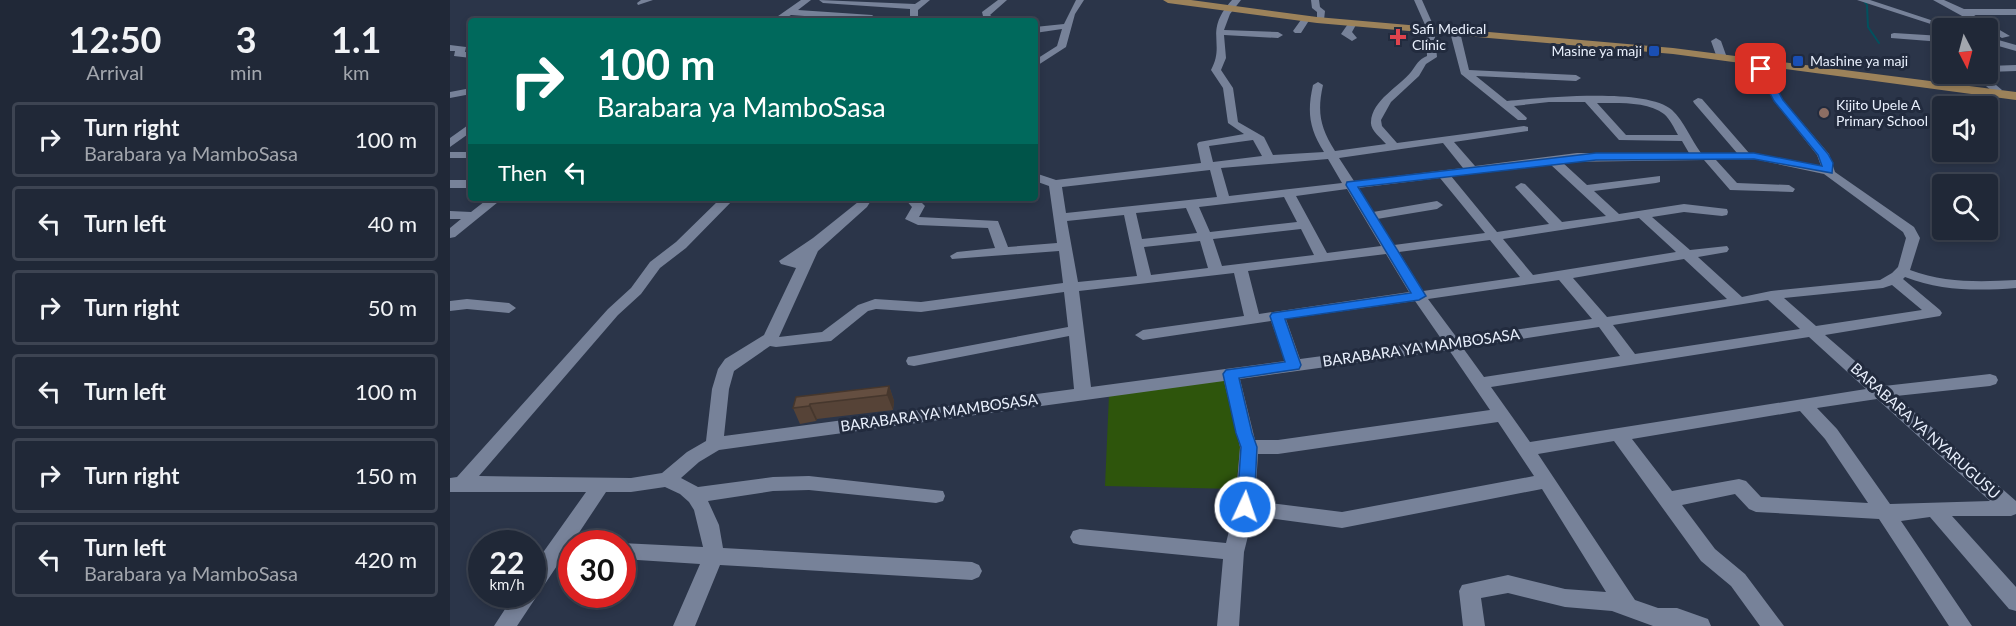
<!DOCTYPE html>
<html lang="en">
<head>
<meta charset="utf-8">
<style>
	body { margin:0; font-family:Lato,sans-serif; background:#2d3442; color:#f1f3f6; height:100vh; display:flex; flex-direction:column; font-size:22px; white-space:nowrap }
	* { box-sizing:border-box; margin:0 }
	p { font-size:20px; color:#a2a6ad }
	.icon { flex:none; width:33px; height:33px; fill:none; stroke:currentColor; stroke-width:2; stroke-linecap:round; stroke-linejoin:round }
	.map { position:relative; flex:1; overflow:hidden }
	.details { display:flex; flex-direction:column; background:#202837; width:450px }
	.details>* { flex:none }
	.hud { position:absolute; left:18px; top:18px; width:570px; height:183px; border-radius:6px; box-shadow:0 3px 9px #0003,0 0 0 2px #3d4452; background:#00695c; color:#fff; overflow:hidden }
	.needle { width:39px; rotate:174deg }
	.buttons { position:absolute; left:1482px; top:18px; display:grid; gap:12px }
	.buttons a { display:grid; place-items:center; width:66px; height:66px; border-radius:6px; background:#202837; box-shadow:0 3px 9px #0003,0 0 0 2px #3d4452; font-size:30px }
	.speed { position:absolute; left:18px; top:530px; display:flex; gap:12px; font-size:30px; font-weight:700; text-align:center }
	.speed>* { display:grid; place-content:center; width:78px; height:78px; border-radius:50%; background:#202837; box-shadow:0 3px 9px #0003,0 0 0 2px #3d4452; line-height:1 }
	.speed small { font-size:15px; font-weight:400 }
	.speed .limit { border:9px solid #d22; background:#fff; color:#111 }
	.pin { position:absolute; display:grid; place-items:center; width:51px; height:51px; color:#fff; margin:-26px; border-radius:12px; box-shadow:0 3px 9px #0006 }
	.me { position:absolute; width:66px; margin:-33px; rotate:3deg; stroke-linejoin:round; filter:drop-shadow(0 0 4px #0008) }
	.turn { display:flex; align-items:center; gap:21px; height:126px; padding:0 30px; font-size:27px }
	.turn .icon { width:78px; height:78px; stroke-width:2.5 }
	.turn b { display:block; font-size:42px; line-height:51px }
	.then { display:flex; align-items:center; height:57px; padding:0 30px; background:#0003; gap:12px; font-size:22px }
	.eta { display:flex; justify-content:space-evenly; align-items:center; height:102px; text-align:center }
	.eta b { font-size:36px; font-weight:700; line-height:42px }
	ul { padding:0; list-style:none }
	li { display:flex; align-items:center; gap:18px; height:75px; margin:0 12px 9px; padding:0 18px; border:3px solid #3d4452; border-radius:6px }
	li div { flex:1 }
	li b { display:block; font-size:22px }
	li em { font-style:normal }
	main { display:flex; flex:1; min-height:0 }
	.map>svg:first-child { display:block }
	.green { fill:#2e550c }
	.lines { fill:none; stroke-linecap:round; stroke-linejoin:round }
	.stream { stroke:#02515e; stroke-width:2 }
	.minor { fill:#778299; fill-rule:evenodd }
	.major { fill:#9c825a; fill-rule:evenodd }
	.wall { fill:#564337 }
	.shaded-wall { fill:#46372d }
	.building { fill:#644e40; stroke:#46372d; stroke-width:1.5 }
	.route { fill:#1a73e8; stroke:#114b97; stroke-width:1.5 }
	.health-dot { fill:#e0444e; stroke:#222b3e; stroke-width:2 }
	.transit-dot { fill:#1a4fb4; stroke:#222b3e; stroke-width:2 }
	.education-dot { fill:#8d6e63; stroke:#222b3e; stroke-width:2 }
	.labels { text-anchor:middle; stroke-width:6; stroke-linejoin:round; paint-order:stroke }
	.far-poi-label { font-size:14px; fill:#e9f0fd; stroke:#222b3e; text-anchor:start }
	.street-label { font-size:15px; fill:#e9f0fd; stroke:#222b3e }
</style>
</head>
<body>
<main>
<section class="details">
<div class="eta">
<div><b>12:50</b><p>Arrival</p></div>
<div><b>3</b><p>min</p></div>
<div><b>1.1</b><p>km</p></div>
</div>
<ul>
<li><svg class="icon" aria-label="right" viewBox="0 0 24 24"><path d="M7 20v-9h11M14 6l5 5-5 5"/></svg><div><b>Turn right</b><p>Barabara ya MamboSasa</p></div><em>100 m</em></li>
<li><svg class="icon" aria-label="left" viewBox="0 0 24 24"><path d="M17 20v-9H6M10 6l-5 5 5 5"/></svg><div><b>Turn left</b></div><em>40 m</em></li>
<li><svg class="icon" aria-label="right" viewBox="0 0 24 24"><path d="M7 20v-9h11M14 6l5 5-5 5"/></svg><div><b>Turn right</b></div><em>50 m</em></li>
<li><svg class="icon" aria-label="left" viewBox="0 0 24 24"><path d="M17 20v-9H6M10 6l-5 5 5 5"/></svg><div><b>Turn left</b></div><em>100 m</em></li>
<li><svg class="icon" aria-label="right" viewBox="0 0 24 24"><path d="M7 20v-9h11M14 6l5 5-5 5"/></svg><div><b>Turn right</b></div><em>150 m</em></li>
<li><svg class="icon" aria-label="left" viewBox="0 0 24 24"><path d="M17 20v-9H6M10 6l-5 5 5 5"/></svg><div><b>Turn left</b><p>Barabara ya MamboSasa</p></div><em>420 m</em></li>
</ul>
</section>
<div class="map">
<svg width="1566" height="626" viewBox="0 0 1566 626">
	<rect width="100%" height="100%" fill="#2b3549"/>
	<path class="green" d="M776,380L790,448L786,489L655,486L659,395Z"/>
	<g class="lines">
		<path class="stream" d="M1413,0L1417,5L1418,27L1429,43"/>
		<path class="minor" d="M191,0H203L188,5L187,3Z
			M351,0H361L348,10L422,15L426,18L422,21L341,15L331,21H321Z
			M369,0L465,4L471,0H480L468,10V19L471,21H460V9L373,3Z
			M548,0H557L540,15L548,21L534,20L532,12Z
			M626,0H634L625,14L616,47L585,67V60L607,46L612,29L585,33V27L614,24Z
			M782,0H791L780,14L774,30L828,32L833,35L828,38L774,35L776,58L771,70L783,88L788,122L814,137L823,155L874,152C859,128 857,112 863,85L868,82L873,85C867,112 870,127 885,151L936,144C931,138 920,130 921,122C922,100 949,87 961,72C967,64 968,60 977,56L976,27L964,0H972L984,27L987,57L976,64L969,76L941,102L931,120L932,126L947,143L1074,126L1078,127V131L1004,142L1025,166L1127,153H1239L1232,141L1169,140L1135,102H1099L1064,106L1077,118L1076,120H1068L1011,74L1000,32L1005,29L1010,32L1019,70L1126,75L1131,78L1126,81L1026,76L1057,101C1091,98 1196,87 1222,110C1234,121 1241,140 1251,153H1287L1244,103L1243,101L1248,98L1252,99L1299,153L1371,166L1367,155L1324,101L1300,59L1308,57L1333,100L1379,154L1385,172L1464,227L1470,238L1460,270C1495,283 1530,282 1566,280V288C1528,291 1491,291 1455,277L1453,279L1490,310L1492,313L1490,316L1375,335L1434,386L1540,374L1546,376L1548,380L1546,384L1540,386L1446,396L1566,501V514L1561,516H1502L1566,587V611L1559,609L1480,517L1451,521L1522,626H1499L1429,519L1306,512L1299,509L1285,494L1232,505L1265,549L1295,574L1334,626H1310L1281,586L1251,561L1164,441L1088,454L1185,600L1208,608H1227L1258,619L1261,626H1203L1162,611L1115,607L1058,593L1031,598L1035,626H1013L1009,591L1012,585L1058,575L1115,589L1156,592L1092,489L892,528L803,516L794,552L789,626H767L773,559L630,545L623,543L620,537L623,531L630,529L776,543L785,507L790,447L774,381L269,450L249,462L231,478L248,487L323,477L359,476L493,491L495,496L493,501L486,503L359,490L323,491L258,501L269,525L273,548L522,562L529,565L532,571L529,577L522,580L270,565L245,626H223L250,564L172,559L171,543L253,547L244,510L239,502L230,494L215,487L181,492H156L67,626H44L65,594H82V568L136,492H0V478L7,477L158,309L181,288L200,262L226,242L271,198H285L236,248L210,268L191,294L168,315L29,476L181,478L212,473L237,452L256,441L262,389L268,369L275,359L314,335L346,268L331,264L329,261L363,238L408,202L407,198L422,199L417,207L368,251L329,337L372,332L408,305L425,299L471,302L613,283L609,251L502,259L500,256L507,252L545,248L538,228L468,225L455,219L462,207L454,198H467L475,206L469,217L548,221L558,247L607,243L599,186L585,181V173L606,180L751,163L747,144L749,142L794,134L778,123L773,88L761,70C776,43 753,32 782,0ZM1147,103C1167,103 1198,101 1214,114C1220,119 1224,128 1228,135H1176ZM803,140L812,156L763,162L759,146ZM993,143L1013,168L904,181L889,158ZM878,159L892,183L779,196L771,168ZM1304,159L1374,174L1453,232L1456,238L1448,267L1442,273L1430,280L1321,291L1292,297L1248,257L1277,252L1279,249L1277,246L1240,250L1202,217L1234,212L1272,216L1277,215L1278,212L1277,209L1234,204L1169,214L1144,191L1206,183L1210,182V176L1137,185L1112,162L1254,160L1280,190L1343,192L1345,189L1339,185L1287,183L1266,160ZM1100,164L1156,216L1112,222L1075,184L1071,183L1065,187L1099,224L1047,232L1001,176ZM760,170L767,197L616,213L612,187ZM990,178L1035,233L944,245L927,219L987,209L993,205L987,201L923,212L908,188ZM897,189L931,246L877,253L846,196ZM834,197L847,222L760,232L749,207ZM736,208L747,233L692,239L686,213ZM674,215L687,276L628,282L617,221ZM1189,218L1226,252L1083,275L1053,239ZM851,229L864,255L772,266L763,239ZM1040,240L1070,277L973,291L949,252ZM750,241L758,268L701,275L694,247ZM936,254L959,292L809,314L798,271ZM1234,259L1277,299L1157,317L1123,278ZM784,273L794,316L693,330L685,335L693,340L821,321L835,361L641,387L629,291ZM1109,280L1142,319L1007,338L978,299ZM1442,285L1472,310L1366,326L1334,298L1433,288ZM614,292L618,327L464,356L458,357L456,361L458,365L464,366L619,336L624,389L274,436L279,389L284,371L320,346L326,347L381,341L418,311L426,309L471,312ZM1318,300L1350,329L1185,354L1163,325ZM965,301L992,340L850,359L836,319ZM1149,327L1170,356L1034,377L1013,348ZM1359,337L1416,389L1080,442L1041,387ZM999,350L1040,410L828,440H805L790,379ZM1427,399L1540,501L1440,504L1387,429L1367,408ZM1350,411L1375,439L1418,503L1311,497L1296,481L1289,479L1222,491L1182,439ZM1048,422L1084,476L892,512L805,501L808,454H828Z
			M861,0H869L870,7L875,11L874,20L867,18V12L862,8Z
			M1407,0H1420L1505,28H1493Z
			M1483,0H1494L1514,9H1566V15H1524L1560,36L1552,38Z
			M853,17L860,19L851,33H845L843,31Z
			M900,21L907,23L902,32L907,38L902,41L891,34Z
			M1444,33L1492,36V42L1441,38V34Z
			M1538,37L1566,45V51L1538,43Z
			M1266,38L1271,41L1276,55L1274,57L1266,55L1261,41Z
			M0,45L16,47L15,52H21V58L4,56L5,51H0Z
			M1566,65V71L1538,72V66Z
			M1522,74H1533L1552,90L1543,92Z
			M21,88V94L0,98V92Z
			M21,123V132L0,147V138Z
			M0,152H21V158H0Z
			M0,180H21V188H0Z
			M39,198H53L5,237L0,238V228L11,219H0V211L21,212Z
			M17,299L59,303L66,308L59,313L17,309L0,311V301Z"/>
		<path class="major" d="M713,0H741L867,17L1223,48L1566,92V100L1223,54L867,23L718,3Z"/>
	</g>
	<path class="wall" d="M439,386L444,401L443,410L367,419L366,421L350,424L343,408Z"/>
	<path class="shaded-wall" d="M439,386L444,401L443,410L437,395Z
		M360,404L367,419L366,421L359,406Z"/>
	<path class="building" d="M439,386L437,395L360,404L359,406L343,408L346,397Z"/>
	<path class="route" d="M1311,67L1316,69L1333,100L1378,154L1383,163L1382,173L1304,159L1146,160L908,187L976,296L969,300L835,319L851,365L849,369L789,378L802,433L807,447L804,507L802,512L795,514L789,512L787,507L791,447L786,433L773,374L776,370L835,362L820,316L822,313L961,293L896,185L897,182L1146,153H1304L1372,166L1368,155L1324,101L1307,69Z"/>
	<path class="health-dot" d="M945 28h6v6h6v6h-6v6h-6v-6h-6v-6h6z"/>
	<g class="transit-dot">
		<rect x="1198" y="45" width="12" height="12" rx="3"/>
		<rect x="1342" y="55" width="12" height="12" rx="3"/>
	</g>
	<circle class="education-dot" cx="1374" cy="113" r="6"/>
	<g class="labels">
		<g class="far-poi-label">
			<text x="962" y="34">Safi Medical<tspan x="962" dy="16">Clinic</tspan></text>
			<text x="1192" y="56" text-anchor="end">Masine ya maji</text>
			<text x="1360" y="66">Mashine ya maji</text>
			<text x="1386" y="110">Kijito Upele A<tspan x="1386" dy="16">Primary School</tspan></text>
		</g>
		<g class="street-label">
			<text transform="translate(971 348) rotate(-8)" y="5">BARABARA YA MAMBOSASA</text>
			<text transform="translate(489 413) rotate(-8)" y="5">BARABARA YA MAMBOSASA</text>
			<text transform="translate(1475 431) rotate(42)" y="5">BARABARA YA NYARUGUSU</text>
		</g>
	</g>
</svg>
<div class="buttons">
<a><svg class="needle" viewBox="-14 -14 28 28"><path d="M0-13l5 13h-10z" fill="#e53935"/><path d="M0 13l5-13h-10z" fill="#a2a6ad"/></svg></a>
<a><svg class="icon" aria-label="sound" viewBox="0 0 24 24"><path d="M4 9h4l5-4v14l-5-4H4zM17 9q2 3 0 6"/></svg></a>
<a><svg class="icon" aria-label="search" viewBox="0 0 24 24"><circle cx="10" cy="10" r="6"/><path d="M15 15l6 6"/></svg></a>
</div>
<div class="speed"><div>22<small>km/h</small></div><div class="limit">30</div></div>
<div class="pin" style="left:1311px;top:69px;background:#d93025"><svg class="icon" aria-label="arrive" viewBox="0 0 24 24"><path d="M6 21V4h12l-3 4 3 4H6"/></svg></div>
<svg class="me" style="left:795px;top:507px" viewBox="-20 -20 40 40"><circle r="17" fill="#1a73e8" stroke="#fff" stroke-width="3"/><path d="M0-11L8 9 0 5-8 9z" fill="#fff"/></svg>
<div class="hud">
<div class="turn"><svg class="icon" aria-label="right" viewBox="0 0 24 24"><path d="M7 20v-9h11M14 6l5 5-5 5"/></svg><div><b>100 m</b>Barabara ya MamboSasa</div></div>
<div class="then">Then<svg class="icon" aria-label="left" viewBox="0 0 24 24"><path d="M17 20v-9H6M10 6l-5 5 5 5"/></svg></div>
</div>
</div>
</main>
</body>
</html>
